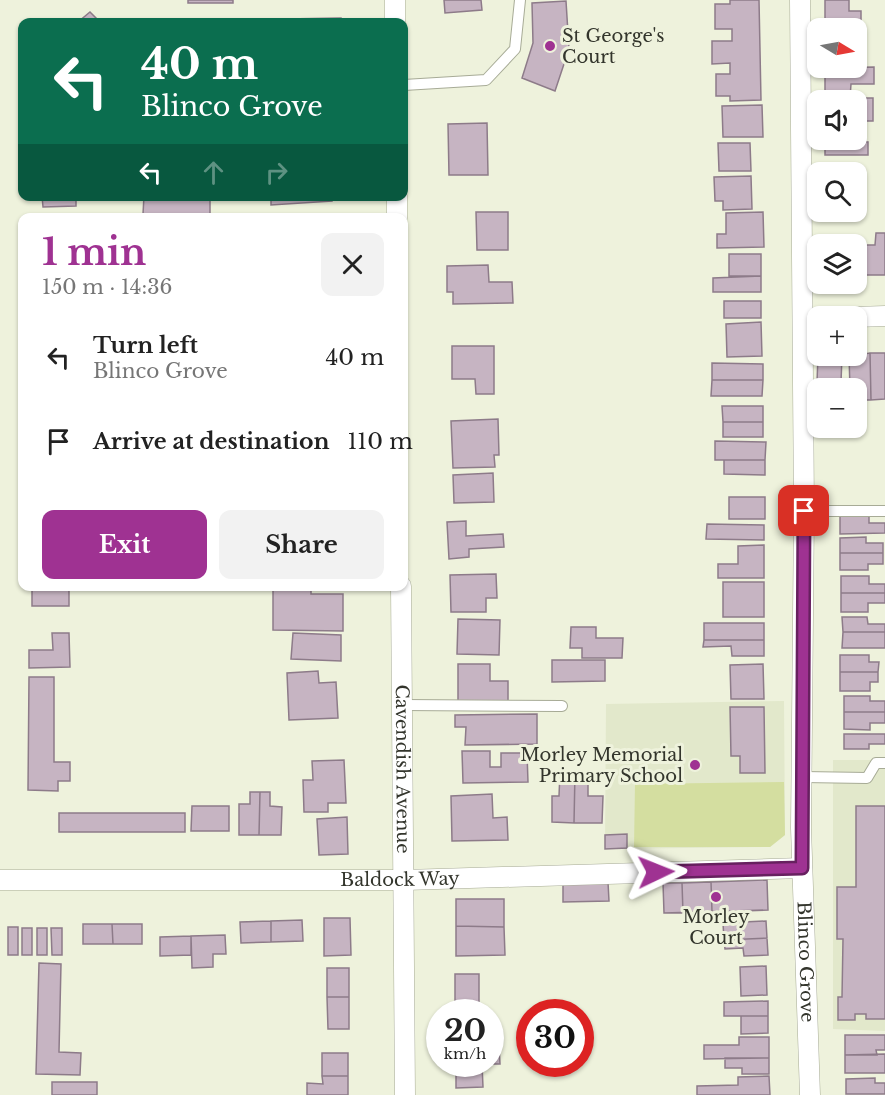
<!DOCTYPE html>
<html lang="en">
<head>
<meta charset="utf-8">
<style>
	body { margin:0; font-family:"Libre Baskerville",serif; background:#f2f2f2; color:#222; height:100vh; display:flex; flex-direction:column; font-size:22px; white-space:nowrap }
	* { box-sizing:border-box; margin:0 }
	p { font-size:20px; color:#767676 }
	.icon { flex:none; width:33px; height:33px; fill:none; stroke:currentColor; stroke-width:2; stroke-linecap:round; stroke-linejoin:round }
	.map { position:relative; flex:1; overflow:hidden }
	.drawer { position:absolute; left:18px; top:213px; width:390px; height:378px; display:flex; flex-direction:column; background:#fff; border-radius:12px; box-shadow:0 2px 4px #0004 }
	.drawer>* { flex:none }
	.guide { position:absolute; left:18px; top:18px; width:390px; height:183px; border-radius:12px; box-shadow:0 2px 4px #0004; background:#0b6e4f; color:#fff; overflow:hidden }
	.needle { width:39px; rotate:100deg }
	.tools { position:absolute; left:807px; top:18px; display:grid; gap:12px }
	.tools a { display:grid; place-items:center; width:60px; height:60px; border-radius:12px; background:#fff; box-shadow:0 2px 4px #0004; font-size:30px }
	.speed { position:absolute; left:426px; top:999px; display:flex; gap:12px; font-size:30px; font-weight:700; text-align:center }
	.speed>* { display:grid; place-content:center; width:78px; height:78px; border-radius:50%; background:#fff; box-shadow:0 2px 4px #0004; line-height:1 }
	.speed small { font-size:15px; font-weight:400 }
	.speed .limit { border:9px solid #d22; background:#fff; color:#111 }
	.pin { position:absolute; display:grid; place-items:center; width:51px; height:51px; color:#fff; margin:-26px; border-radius:12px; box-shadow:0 3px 9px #0006 }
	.me { position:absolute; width:66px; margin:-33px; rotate:88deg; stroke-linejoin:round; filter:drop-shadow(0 0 4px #0008) }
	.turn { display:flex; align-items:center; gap:21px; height:126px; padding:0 24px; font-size:27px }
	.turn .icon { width:78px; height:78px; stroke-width:2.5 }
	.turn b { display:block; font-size:42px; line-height:51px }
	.lanes { display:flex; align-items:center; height:57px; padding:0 24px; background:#0003; justify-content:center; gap:30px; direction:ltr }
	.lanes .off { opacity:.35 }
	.round { display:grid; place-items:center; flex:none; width:63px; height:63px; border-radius:12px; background:#f2f2f2 }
	.headline { display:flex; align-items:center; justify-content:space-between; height:102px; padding:0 24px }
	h1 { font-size:36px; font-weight:700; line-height:45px; color:#9f3292 }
	.action { display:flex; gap:12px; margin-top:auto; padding:12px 24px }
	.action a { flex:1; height:69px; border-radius:12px; background:#9f3292; color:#fff; font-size:24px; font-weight:700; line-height:69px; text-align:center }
	.action a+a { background:#f2f2f2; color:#222 }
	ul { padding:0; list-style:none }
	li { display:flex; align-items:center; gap:18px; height:84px; padding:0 24px }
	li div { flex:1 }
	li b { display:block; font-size:22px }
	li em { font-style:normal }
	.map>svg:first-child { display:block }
	.built { fill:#e2e8cb }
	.green { fill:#d4dea0 }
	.building { fill:#c6b4c2; stroke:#8d7b89; stroke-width:1.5 }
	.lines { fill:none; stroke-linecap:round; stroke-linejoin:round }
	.service-casing { stroke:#a7ab96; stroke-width:12 }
	.minor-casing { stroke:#a7ab96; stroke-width:21 }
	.service { stroke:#fff; stroke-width:10 }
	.minor { stroke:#fff; stroke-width:20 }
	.route-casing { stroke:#67205f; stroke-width:15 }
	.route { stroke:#9f3292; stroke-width:10 }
	.poi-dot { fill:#9f3292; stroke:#eef2dc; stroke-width:2 }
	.labels { text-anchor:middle; stroke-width:6; stroke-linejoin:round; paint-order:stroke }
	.poi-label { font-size:18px; fill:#33352c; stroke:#eef2dc; text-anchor:start }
	.street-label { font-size:18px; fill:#33352c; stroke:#eef2dc }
</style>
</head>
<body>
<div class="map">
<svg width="885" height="1095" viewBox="0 0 885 1095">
	<rect width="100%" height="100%" fill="#eef2dc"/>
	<path class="built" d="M784,701L785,835L770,847L605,849L606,704Z
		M833,760H885V1031L833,1029Z"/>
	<path class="green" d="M784,782L785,835L770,847H634L635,784Z"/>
	<path class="building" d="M188,0H233V3H188Z
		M444,0H481L482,10L445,13Z
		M730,0H759L761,100L730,101V96H716V74H730V63L712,64V41H732V29H715V4H730Z
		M825,0H849V11H861V28H825Z
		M566,1L569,49L555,91L522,78L533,43L532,3Z
		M90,12L100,22H78Z
		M341,18V22H286V19Z
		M856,40H863V56H856Z
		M874,67V84H851L850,98H873V121H856V100H825V68Z
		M762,105L763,137H723L722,106Z
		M487,123L488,175H449L448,124Z
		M825,140L868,142V155H825Z
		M718,143H750L751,171H719Z
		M824,168H857L856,172H824Z
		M751,176L752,209L723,210V201H715L714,177Z
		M42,196H76V206L43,207Z
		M144,196H210V215L143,214Z
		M271,196H332V201L271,205Z
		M476,212H508V250H477Z
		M763,212L764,247L717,248V234H726V213Z
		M876,233H885V275H866V245H875Z
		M729,254H761V276H729Z
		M488,265L489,282H512L513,303L453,304V292H447V266Z
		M761,276V292H713V278Z
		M724,301H761V318H724Z
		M761,322L762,356L727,357L726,324Z
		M452,346H494V394H476L475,379H452Z
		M870,353H885V399L871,400Z
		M870,353L871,400H856V388H850L849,356Z
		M818,356H842L841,382H817Z
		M712,363L763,364V380H712Z
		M712,380H763L762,396H711Z
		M722,406H763V422H723Z
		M498,419L499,455H494L495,467L453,468L451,421Z
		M723,422H763V437H723Z
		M715,441L766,442L765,460H715Z
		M724,460H765V475L724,474Z
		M493,473L494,502L454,503L453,475Z
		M729,497H765V519H729Z
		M869,515V523H885V533L840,534V516Z
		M466,521V536L503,534L504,547L469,549V557L449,559L447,522Z
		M707,524L764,525V540L706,539Z
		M866,537V543H883V553H840V538Z
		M764,545V578H718V564H738V546Z
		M840,553H883V564H868V570H840Z
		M496,574L497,598H486V612H451L450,575Z
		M841,576H869V584H885V593H841Z
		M723,582H764V617H723Z
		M32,586H69V606H32Z
		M273,586H311V594H343V631L273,630Z
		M841,593H885V603H868V612H841Z
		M842,617H867L868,624H885V632H843Z
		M458,619L500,620L499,655L457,654Z
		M704,623H764V640H704Z
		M571,627H596V638H623L622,658H582V648H570Z
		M843,632H885V648H842Z
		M52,633H69L70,667L29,668V650H53Z
		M293,633L341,635V661L291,659Z
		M704,640H764V656H732L731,646L703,647Z
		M840,655H869V662H879L878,672H840Z
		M552,660H605V681L552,682Z
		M458,664H490V681H508V703H458Z
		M763,664L764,699H731L730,665Z
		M318,671L319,683L336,682L338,718L289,720L287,673Z
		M840,672H878V682H870V691H840Z
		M29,677H54V762H70V781H58V791L28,790Z
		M844,696H870V701H885V712H844Z
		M730,707H764L765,773H740V756H731Z
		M844,712H885V723H870V730L844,729Z
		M537,714V744L465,745L466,727H455V715Z
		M844,734H885V744H869V749H844Z
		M462,751H490V767H501V753H527L528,782L463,783Z
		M344,760L346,803H328V812H304L303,780H313L312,761Z
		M560,772L575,773L574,823L552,822V796H559Z
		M575,773H588V796H603L602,823H574Z
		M250,792H260L259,835H239V804H250Z
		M260,792H270V806L282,807L281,835H259Z
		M492,794L493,818L507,817L508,840L452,841L451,796Z
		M192,806H229V831H191Z
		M856,806H885V1019H866V1014H855V1020H838V997H842L843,939H837V887H856Z
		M59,813H185V832H59Z
		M347,817L348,854L319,855L317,819Z
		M627,834V848L605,849V835Z
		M767,880L768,910L712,912L711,882Z
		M767,880L768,910L664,913L663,883Z
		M608,882L609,901L563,902V884Z
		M711,882L712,912L683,913L682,883Z
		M663,883H682L683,913H664Z
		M456,899H504V927L456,926Z
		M324,918H350L351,955L324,956Z
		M302,920L303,941L271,942V921Z
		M271,921V942L241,943L240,922Z
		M766,921L767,938L724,940L723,923Z
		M83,924H112L113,944H83Z
		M112,924H142V944H113Z
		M456,926L504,927L505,955L456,956Z
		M8,927H18V955H8Z
		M22,928H32V955H22Z
		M37,928H47V955H37Z
		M51,928H62V955H52Z
		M225,935L226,954H213V967L192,968L191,936Z
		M191,936V955L160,956V937Z
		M767,938L768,955L744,956L743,948L725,949L724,940Z
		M39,963L61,964L59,1052L81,1053L80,1075L36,1074Z
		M766,966L767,995L741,996L740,967Z
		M327,968H349V997H327Z
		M455,974H479V1012H455Z
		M327,997H349V1029H328Z
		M768,1001V1016H724V1002Z
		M741,1016H768V1033L741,1034Z
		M845,1035H885V1050H876L877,1055H845Z
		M739,1037H769V1058L704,1059V1045H739Z
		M490,1045H499L500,1064H482L483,1087L456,1088V1064H490Z
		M322,1053H348V1076H322Z
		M885,1054V1073H845V1055Z
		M725,1058H769V1074H742V1068H725Z
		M322,1076H348V1095H307V1083L323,1084Z
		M769,1076L770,1095H697V1086L738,1085V1077Z
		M875,1078V1083H885V1094H846V1079Z
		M52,1082H97V1095H52Z"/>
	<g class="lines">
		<g class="service-casing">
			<path id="service" d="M404,85L486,80L515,49L520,0
				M804,511H885
				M403,705L562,706
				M803,777L867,778L876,763H885"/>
		</g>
		<g class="minor-casing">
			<g id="minor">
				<path d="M395,0V22"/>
				<path id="s1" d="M800,0L804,511L801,828L810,1095"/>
				<path d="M397,196V218"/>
				<path d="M856,317L885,316"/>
				<path id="s2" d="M401,586L405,1095"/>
				<path id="s3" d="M0,880H405L802,868"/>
			</g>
		</g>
		<use href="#service" class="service"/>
		<use href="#minor" class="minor"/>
	</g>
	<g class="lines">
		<g class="route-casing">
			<path id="route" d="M656,872L802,868L804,511"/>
		</g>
		<use href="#route" class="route"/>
	</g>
	<g class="poi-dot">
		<circle cx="550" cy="46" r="6"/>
		<circle cx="695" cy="765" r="6"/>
		<circle cx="716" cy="897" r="6"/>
	</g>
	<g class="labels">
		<g class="poi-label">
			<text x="562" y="42">St George's<tspan x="562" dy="21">Court</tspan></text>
			<text x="683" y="761" text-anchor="end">Morley Memorial<tspan x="683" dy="21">Primary School</tspan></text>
			<text x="716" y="923" text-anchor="middle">Morley<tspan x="716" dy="21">Court</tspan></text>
		</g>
		<g class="street-label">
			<text dy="6" stroke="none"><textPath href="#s2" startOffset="183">Cavendish Avenue</textPath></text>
			<text dy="6" stroke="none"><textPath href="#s3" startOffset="400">Baldock Way</textPath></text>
			<text dy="6" stroke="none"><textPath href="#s1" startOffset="962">Blinco Grove</textPath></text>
		</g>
	</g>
</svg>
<div class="tools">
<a><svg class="needle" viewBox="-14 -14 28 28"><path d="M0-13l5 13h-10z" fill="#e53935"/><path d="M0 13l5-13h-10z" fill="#767676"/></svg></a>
<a><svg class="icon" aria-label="sound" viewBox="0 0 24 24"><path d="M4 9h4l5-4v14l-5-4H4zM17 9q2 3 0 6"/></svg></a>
<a><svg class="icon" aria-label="search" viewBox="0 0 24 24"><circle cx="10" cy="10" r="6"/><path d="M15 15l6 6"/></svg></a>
<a><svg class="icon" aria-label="layers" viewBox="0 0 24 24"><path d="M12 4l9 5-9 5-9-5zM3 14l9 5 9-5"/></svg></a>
<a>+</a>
<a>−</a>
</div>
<div class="speed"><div>20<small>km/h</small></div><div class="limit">30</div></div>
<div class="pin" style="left:804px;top:511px;background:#d93025"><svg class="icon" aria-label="arrive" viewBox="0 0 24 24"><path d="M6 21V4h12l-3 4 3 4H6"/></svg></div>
<svg class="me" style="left:656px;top:872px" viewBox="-20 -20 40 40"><path d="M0-17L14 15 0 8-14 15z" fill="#9f3292" stroke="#fff" stroke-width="4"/></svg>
<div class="guide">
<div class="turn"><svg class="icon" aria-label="left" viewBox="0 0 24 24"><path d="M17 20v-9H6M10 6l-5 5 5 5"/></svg><div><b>40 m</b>Blinco Grove</div></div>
<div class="lanes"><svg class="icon" aria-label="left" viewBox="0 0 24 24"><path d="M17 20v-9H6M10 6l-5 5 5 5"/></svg><svg class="icon off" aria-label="ahead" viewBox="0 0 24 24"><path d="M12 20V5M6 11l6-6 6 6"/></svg><svg class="icon off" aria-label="right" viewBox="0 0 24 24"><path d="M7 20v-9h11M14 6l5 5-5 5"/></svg></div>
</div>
<section class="drawer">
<div class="headline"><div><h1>1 min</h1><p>150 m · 14:36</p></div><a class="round"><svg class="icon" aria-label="close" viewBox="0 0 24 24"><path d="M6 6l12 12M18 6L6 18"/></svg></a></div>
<ul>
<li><svg class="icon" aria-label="left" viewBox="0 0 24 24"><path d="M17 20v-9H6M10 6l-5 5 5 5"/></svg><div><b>Turn left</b><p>Blinco Grove</p></div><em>40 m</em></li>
<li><svg class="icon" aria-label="arrive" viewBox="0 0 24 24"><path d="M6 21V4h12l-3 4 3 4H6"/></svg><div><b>Arrive at destination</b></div><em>110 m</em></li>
</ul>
<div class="action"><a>Exit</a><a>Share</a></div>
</section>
</div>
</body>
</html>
